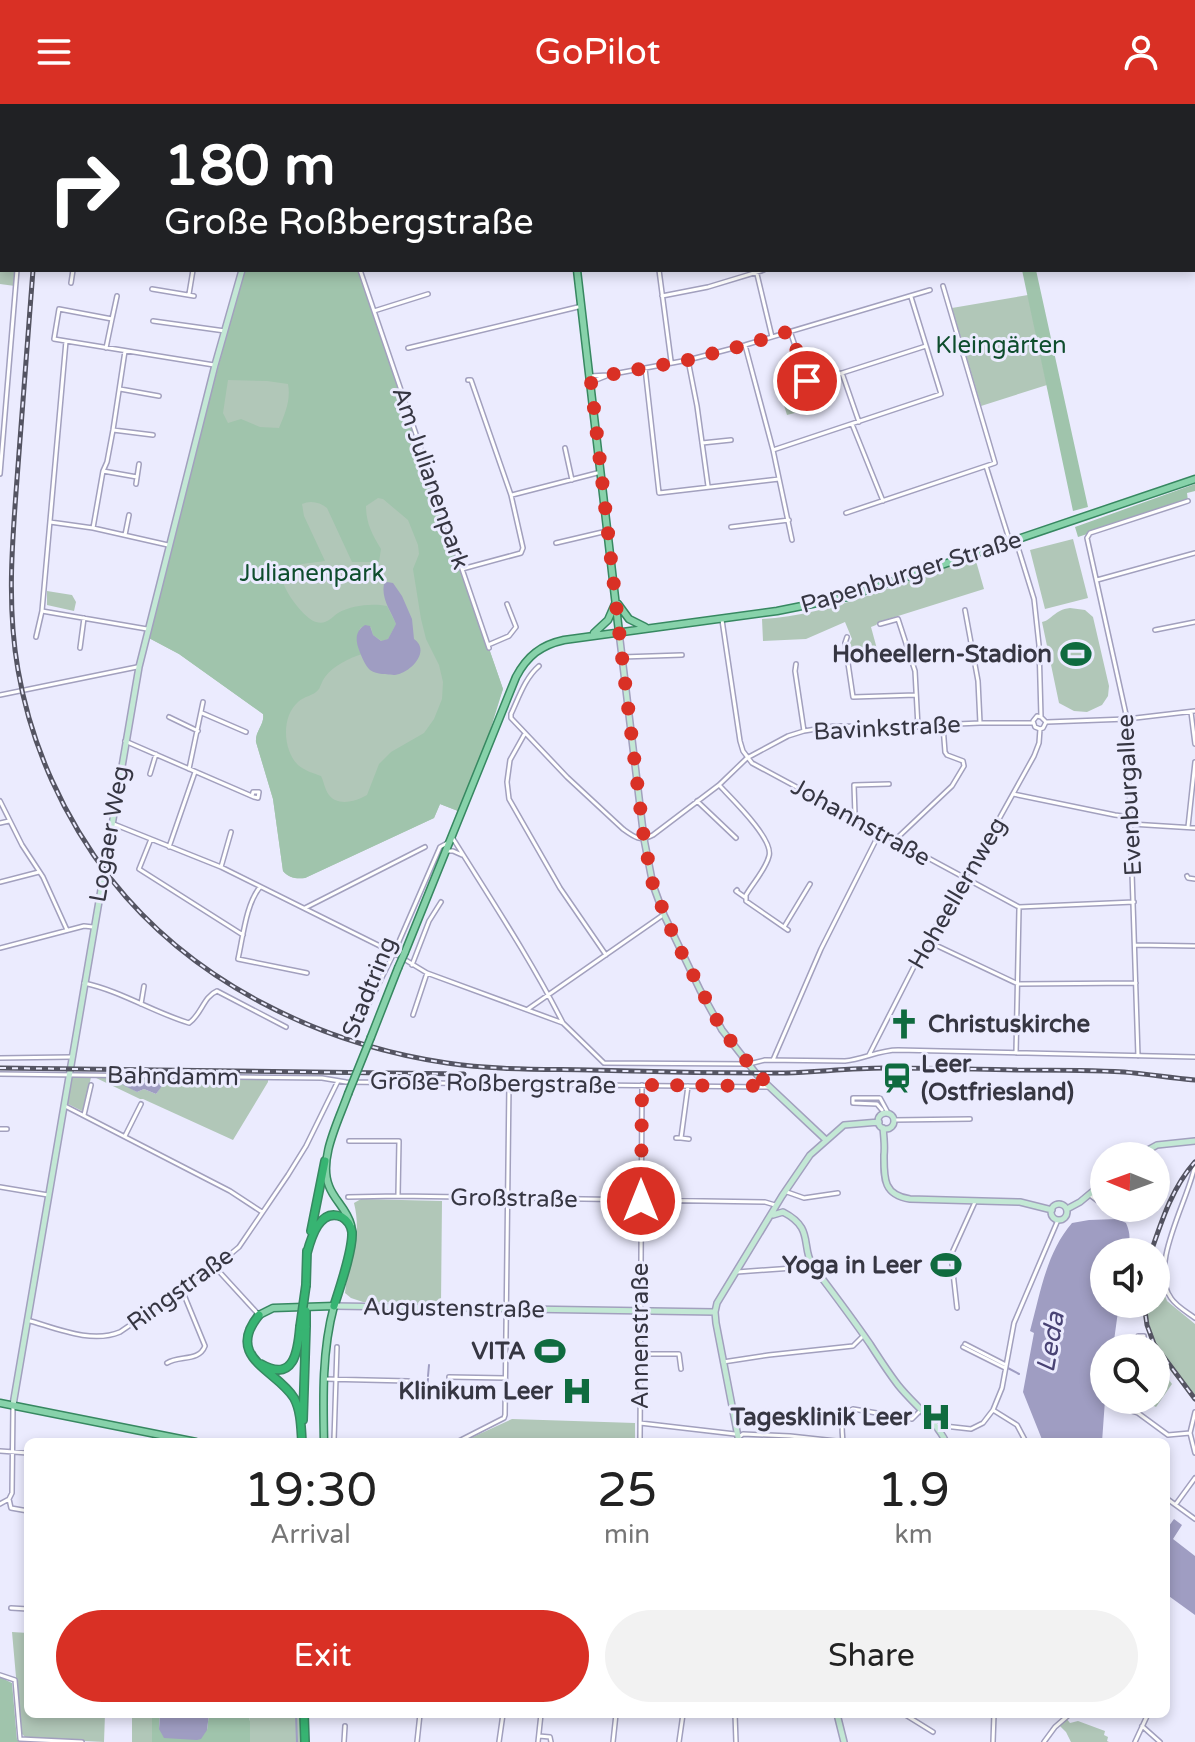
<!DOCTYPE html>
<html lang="en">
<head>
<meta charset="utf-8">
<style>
	body { margin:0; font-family:"Varela Round",sans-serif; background:#f2f2f2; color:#222; height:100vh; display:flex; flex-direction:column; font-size:30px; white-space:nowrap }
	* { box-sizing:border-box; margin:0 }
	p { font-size:26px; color:#767676 }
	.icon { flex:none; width:44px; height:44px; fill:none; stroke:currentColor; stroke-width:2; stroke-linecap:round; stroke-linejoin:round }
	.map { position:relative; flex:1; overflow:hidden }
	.panel { position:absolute; left:24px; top:1334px; width:1146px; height:280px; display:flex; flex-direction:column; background:#fff; border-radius:12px; box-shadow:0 4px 12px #0003 }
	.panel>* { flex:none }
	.hud { position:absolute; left:0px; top:0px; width:1196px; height:168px; box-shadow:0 4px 12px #0003; background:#202124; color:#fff; overflow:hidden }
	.needle { width:52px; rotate:271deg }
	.controls { position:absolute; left:1090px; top:1038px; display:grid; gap:16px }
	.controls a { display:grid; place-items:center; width:80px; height:80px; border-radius:50%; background:#fff; box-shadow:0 4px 12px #0003; font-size:40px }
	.pin { position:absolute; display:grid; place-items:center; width:68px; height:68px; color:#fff; margin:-34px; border:4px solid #fff; border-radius:50%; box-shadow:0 2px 8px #0007 }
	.me { position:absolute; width:88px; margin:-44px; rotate:0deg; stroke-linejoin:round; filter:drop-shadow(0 0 6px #0008) }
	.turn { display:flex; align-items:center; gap:28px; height:168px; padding:0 32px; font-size:36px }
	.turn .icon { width:104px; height:104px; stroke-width:2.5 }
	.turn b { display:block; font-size:56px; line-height:68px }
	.eta { display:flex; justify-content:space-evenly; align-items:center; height:136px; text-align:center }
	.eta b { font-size:48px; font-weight:600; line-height:56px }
	.button { display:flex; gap:16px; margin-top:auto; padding:16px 32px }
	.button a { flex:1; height:92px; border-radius:48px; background:#d93025; color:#fff; font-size:32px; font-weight:600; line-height:92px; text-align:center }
	.button a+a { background:#f2f2f2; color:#222 }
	header { display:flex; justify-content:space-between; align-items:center; height:104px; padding:0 32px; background:#d93025; color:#fff; font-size:36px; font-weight:600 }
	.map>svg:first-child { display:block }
	.green { fill:#b1c7b8; fill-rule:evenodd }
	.forest { fill:#a0c4ac; fill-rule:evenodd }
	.water { fill:#9f9dc2 }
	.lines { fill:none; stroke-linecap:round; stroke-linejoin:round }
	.stream { stroke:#9f9dc2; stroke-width:2 }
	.street-casing { stroke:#a2a0be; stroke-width:6 }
	.secondary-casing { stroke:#a2a0be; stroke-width:8 }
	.primary-casing { stroke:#378861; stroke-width:9 }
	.highway-casing { stroke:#378861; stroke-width:10 }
	.street { stroke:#fff; stroke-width:3 }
	.secondary { stroke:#c3e8d5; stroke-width:5 }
	.primary { stroke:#87d2aa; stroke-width:6 }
	.highway { stroke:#37b472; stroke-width:7 }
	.rail-casing { stroke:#545462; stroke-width:5 }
	.rail { stroke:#ebebfe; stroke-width:2; stroke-dasharray:6; stroke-linecap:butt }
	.primary-bridge-casing { stroke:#378861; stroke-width:9; stroke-linecap:butt }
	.highway-bridge-casing { stroke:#378861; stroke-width:10; stroke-linecap:butt }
	.primary-bridge { stroke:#87d2aa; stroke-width:6 }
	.highway-bridge { stroke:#37b472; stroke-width:7 }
	.route { stroke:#d93025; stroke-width:14; stroke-dasharray:0 25.2 }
	.labels { text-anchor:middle; stroke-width:6; stroke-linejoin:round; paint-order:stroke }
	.park-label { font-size:24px; fill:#0e4d2d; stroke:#ebebfe }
	.street-label { font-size:24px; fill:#363642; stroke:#ebebfe }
	.poi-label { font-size:24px; font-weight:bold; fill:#363642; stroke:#ebebfe; text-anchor:end }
	.water-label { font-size:26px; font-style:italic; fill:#484274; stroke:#ebebfe }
</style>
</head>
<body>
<header><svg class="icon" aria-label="menu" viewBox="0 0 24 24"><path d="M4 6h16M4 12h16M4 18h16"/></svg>GoPilot<svg class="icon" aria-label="person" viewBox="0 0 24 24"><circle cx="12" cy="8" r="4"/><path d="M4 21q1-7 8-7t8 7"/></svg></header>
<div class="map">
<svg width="1195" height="1638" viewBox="0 0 1195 1638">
	<rect width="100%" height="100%" fill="#ebebfe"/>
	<path class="green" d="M1048,0H1195V163L1194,2H1048Z
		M0,1L5,2H2V166H16L15,182L0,180Z
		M244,166H358L503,585L458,707L440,700L434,714L305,774C296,775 289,774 283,767L273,695L256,638C255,627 265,620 263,610L179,550L147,533Z
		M1028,191L1047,281L981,302L952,204Z
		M804,280L814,304L787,311L779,285Z
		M1073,435L1088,494L1045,505L1030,446Z
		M967,457H976L984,485L879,518L876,521L871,523L877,545L849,552L848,543L852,535L845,518L806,535L763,537L762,515C833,511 899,478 967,457Z
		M47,487L72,491L76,498L74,507L47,501Z
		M1070,504L1085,506L1093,513L1109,582L1108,592L1102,601L1087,608L1074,607L1059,599L1042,518C1052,516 1054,506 1070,504Z
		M88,971L91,973L84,1008L64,998L70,972Z
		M92,972L268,974V978L233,1036L143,995H140ZM125,978L160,979L162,981L156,990L144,985L137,988L122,979Z
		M361,1095L442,1097L441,1200L363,1198L351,1194L345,1189C348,1155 363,1136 354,1099Z
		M1162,1184L1167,1197L1195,1220V1293C1167,1269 1149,1237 1146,1200H1156V1186Z
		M1157,1259L1172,1280L1156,1303L1150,1300L1151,1296H1156Z
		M512,1315L635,1319V1338H462Z
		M12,1528L28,1529V1610H105L104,1638L26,1634L21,1629Z
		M132,1610H152V1638H132Z
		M248,1610H301L302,1638H250V1617Z
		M1066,1614L1070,1619L1078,1617L1105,1627L1104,1631L1108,1633L1107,1637L1109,1638H1071L1066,1628L1059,1621Z"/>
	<path class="forest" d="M244,166H358L503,585L485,643L458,707L440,700L434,714L305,774C296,775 289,774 283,767L273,695L256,638C255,627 265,620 263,610L179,550L147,533ZM228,276L267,277L288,280C291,296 285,310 279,324L260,323L241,315L228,319L223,309ZM378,394L383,395L408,416L418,441L419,450L413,465L421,515L426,535L439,561L443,578L442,595L434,615L424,629L391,648L379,660L367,691C357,697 338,703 329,691C325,686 324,678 321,672C313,669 305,667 298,661C283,646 281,613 298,598C304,592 314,592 319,585C321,581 322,577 325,573C333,562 349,554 362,550C358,542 355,531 361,523H371L373,531L382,537L388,535L396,520L387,502C373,499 351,501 338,509C331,514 326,521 316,518C305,516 277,480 283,469C289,459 315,459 325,457L304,412L302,400C310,396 320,398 327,404L352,458H379L381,445C372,430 366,419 366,402Z
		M1022,166H1036L1088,403L1073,407Z
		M1195,380V387L1187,389L1188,397L1078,433L1075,423Z
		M0,1573L12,1579L17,1636H30V1638H0Z
		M152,1610H160L159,1625L207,1626L209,1610H248L250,1617V1638H152Z"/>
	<path class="water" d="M387,478L393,479L402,492L412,515L414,535C431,547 411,569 395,571C392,571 385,570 382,570C378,569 374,569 370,566C365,562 360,549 358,543C355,533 357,526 365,521L370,522L373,531L381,537L388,535L396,520C391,507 381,495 384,480Z
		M124,978L160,979L162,982L156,990L144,985L137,988L123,981L122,979Z
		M1118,1115L1126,1119C1131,1130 1130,1137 1127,1148H1104V1200H1119L1113,1244H1104L1105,1296L1102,1338H1043L1023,1288L1034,1229L1030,1227C1040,1191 1046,1149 1072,1119L1089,1116Z
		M1174,1415L1182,1421L1173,1435L1195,1452V1511L1166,1490V1426Z
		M160,1610H209L207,1626L201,1635L197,1636L164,1634L159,1625Z"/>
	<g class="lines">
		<path class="stream" d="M1194,160H1195
			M963,1241L979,1249
			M1006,1263L1019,1270
			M428,1272L429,1261
			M426,1290L428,1275
			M296,1610L297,1638"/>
		<g class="street-casing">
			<path id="street" d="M8,0L9,2
				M442,0V2
				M610,0V2
				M660,0L662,2
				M716,0V2
				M70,2V0
				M150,2V0
				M664,2L667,0
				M800,2L803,0
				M0,77H2
				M360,166L489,544
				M659,166L671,257
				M756,166L772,233
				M71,179L73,166
				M943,182L995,359L986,362
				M152,185L194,192
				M189,190L193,166
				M662,192L708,183L764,166
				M374,207L428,190
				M112,215L117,192
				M153,217L225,227
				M790,227L807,277L842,269L926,242
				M66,237L42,507L147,525
				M745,241L773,346L792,436
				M106,244L112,215L59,205L54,235L66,237L214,261
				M408,244L582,202
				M688,256L697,302L708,382
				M645,264L659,389L779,375
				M842,269L859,318
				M590,272L608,271L688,256L745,241L930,186
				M591,278L606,272
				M120,285L159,292
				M852,320L883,397
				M113,326L153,331
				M702,339L731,336
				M565,344L572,376
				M773,346L941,290L911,193
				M103,367L137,373
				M0,370L17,166
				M136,380L139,360
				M512,391L601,368
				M846,409L986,362L1010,438
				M50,418L93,424L168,441
				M731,423L789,416
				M93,424L103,367L107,358L113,326L125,247
				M125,431L129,411
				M1016,437L1034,495L1039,541L1041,613L1046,618L1043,624L1040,625
				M556,439L607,427
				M462,465L521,449L523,444L511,391L471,276H468
				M1097,476L1195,449
				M965,506L978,577L980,619
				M722,516L740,637L743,647L752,659L1019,803
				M880,520L898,515L915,567L918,623
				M1155,526L1195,518
				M36,533L42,507
				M847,533L845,539L853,593L916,591
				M488,541L509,532L516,523L507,500
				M80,544L84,514
				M622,553L682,551
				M796,560L795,567L804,627
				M539,562C525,574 519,593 511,610V614L567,673L623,725C634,733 640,738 653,731L719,681L747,654L788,632L804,627L835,622L890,623L980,619H1033
				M0,591L137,563
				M1191,608L1195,640
				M202,609L246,628
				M169,613L198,627
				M1047,618L1127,615L1195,607
				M1040,625L1035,623L1033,617L1037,612L1041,613
				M524,631L510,656L507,678L509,695L560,784L606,851
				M125,637L254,693L258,694L259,688H253L252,692
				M189,665L203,598
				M150,670L156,650
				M719,681C731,694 774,735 769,752C766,765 753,779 746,791V797L788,826
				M1013,690L1115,711L1130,713
				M0,697L22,741L43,773L67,826
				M697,697L736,734
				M855,711L854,681L889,680
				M0,719L9,717
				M111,719L221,763L394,849L427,869L563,919L604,959L749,960L765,956L845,957C864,955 879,946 898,946L1195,953
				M1131,720L1195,724
				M1188,723L1195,658
				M452,733C490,794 530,854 563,919
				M151,735L139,765L243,831
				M895,736L952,682L964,662L963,657L947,651L945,648L943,622
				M169,743L195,668
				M447,747H453L462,751
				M221,763L231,728
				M1187,772L1188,774L1195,775
				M0,778L39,768
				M260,783C246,800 243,833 238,855L307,869
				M737,786L736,787L746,794
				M1019,803L1134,798
				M305,804L425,743
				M784,823L810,780
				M927,837L1018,880L1136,879
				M1135,841L1195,842
				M0,844L84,822L93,823
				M412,861L429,817L441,798
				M84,879C121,887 153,908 189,919C202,910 203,893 217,887L286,923
				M141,900L144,882
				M528,905L663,811
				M413,911L427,869
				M355,928L394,849L440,743L449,738
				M1016,949L1019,805
				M869,951L927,837L989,733L1034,652L1039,639L1040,625
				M1138,952L1127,615L1087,434L1090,429L1188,397
				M0,954L71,953
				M773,956L821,845L880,728
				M0,970L322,974L346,978L768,983
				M65,1002L230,1087L262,1108
				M882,1006L877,1000L853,999V994H880L887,1007
				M84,1011L91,981
				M894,1016L970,1015
				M0,1025H7
				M125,1032L141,1000
				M676,1034H681L688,982
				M681,1034L689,1035
				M349,1037H399L398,1091
				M1195,1061C1189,1095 1148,1162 1171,1194C1176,1202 1187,1208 1195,1214
				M0,1083L48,1091
				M787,1088L804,1094L838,1089
				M1090,1091L1098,1097H1104
				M348,1093L398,1092L765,1098L775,1101
				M215,1163L259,1211
				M737,1168L807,1163
				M957,1204L951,1151L975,1098
				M27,1216C56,1224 91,1240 120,1228L215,1163L239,1143L288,1071L306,1042L338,977
				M965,1240L1006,1261
				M963,1243L1005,1264
				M1136,1244L1138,1232H1144V1239L1136,1240
				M640,1250H679L681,1265
				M723,1258L769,1251L853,1242L864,1231
				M167,1259C179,1251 199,1258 205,1242L182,1186
				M449,1273L505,1274
				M324,1275L408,1277
				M1129,1296L1128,1306L1138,1309L1168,1331L1190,1329
				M1130,1298L1140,1299L1138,1309
				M1140,1299L1146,1300L1147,1296
				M993,1306L1017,1321L1026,1338
				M1195,1308L1190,1329L1195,1349
				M640,1319L735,1330
				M935,1321L971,1325L983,1319L993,1306L1002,1284L1014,1219L1058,1116
				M739,1333L743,1330L790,1332L845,1338
				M334,1336L337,1243
				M457,1338L504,1314L505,1311L509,980
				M640,1338L642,981
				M843,1338C842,1325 839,1310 853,1305L912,1315L920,1307
				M0,1347L28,1349
				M1166,1394L1195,1415
				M9,1395L11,1404L28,1407
				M0,1400L9,1395L12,1389L13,1302
				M1176,1400L1195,1374
				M11,1504L28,1505
				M0,1571L15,1576L20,1635L82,1638
				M735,1610L736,1638
				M904,1610L933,1628
				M1142,1622L1160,1638
				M539,1632L550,1633L551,1638
				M344,1638L345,1622
				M417,1638L420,1610
				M499,1638L503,1610
				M538,1638L541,1610
				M613,1638L616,1610
				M679,1638L683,1610
				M993,1638L994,1610
				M1044,1638L1055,1623L1070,1610
				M1135,1638L1148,1610"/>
		</g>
		<g class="secondary-casing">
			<path id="secondary" d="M284,2V0
				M619,528L644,735L653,781L664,811L700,886L722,926L758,972L826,1036
				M878 1017a8 8 0 1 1 16 0a8 8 0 1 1-16 0Z
				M883,1024C884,1033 885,1042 884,1051C884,1074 883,1091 910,1095L1020,1098L1052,1106
				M1137,1052L1157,1041L1195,1037
				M1051 1108a8 8 0 1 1 16 0a8 8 0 1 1-16 0Z
				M1067,1105L1080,1098L1104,1078
				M773,1111L783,1108C816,1125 799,1143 815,1165C834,1190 852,1214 870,1240C879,1254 888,1268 898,1281C913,1300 935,1316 946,1338
				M334,1202L715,1208
				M13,1301L139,563L215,261L242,166
				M739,1338L716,1219L715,1208L717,1199L782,1092L810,1051L844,1021L879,1018
				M837,1610L844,1638"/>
		</g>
		<g class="primary-casing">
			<path id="primary" d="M557,0V2
				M577,166L619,528
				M618,500L629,515L645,523
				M594,529L608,516L615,500
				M405,848L516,573C527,552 541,541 564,536L777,507L847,493L1195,375
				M371,933L398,864
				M348,990C339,1016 318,1055 329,1082C334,1096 347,1105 351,1121
				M259,1211L273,1204L334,1202C322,1246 323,1293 324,1338
				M0,1299L196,1338"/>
		</g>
		<g class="highway-casing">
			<path id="highway" d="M311,1127L325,1057
				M307,1149C311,1134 320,1103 342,1113C347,1116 351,1121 352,1128C353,1146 340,1183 334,1202
				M306,1181L307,1147
				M259,1211C224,1254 277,1266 294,1294C301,1307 301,1323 302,1338
				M261,1260C294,1279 298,1247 300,1223
				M303,1316L306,1222
				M304,1610L305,1638"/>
		</g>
		<use href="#street" class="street"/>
		<use href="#secondary" class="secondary"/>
		<use href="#primary" class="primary"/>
		<use href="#highway" class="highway"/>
		<g class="rail-casing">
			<path id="rail" d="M45,2V0
				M33,166C28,231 23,296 18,362C13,430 6,498 18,566C31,642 64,714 111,775C192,878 319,940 447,959C494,966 542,965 590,966C655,968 720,969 786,969C818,968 851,964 884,964C928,964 973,965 1017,966C1053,966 1089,966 1124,968C1148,970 1171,974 1195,976
				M0,964L464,970
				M1151,1148C1162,1116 1172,1084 1195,1058
				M1144,1200L1147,1221L1154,1240L1195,1295"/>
		</g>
		<use href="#rail" class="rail"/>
		<g class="primary-bridge-casing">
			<path id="primary-bridge" d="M398,864L405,848
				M348,990L371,933"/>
		</g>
		<g class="highway-bridge-casing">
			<path id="highway-bridge" d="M306,1222V1207
				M300,1223L306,1181"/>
		</g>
		<use href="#primary-bridge" class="primary-bridge"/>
		<use href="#highway-bridge" class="highway-bridge"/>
	</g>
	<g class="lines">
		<path class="route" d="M641,1097L642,981L769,982L749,960L722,926L676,838L653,781L644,735L622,553L591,278L608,271L688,256L745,241L790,227L807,277"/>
	</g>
	<defs>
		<g id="stadium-bare" transform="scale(2.4)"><path d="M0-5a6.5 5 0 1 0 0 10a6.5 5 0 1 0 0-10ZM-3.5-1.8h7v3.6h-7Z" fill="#0f6b3f" stroke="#ebebfe" stroke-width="2.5" paint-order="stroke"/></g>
		<g id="church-bare" transform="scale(2.4)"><path d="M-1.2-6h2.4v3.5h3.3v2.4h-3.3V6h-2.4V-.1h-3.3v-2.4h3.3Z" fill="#0f6b3f" stroke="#ebebfe" stroke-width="2.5" paint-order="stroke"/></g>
		<g id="station-bare" transform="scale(2.4)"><path d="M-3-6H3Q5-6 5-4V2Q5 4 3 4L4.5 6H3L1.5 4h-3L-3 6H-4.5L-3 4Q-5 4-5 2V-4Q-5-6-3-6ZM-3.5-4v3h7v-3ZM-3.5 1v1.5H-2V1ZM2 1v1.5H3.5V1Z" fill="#0f6b3f" stroke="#ebebfe" stroke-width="2.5" paint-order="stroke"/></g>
		<g id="hospital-bare" transform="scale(2.4)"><path d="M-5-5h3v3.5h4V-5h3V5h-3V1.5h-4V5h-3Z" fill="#0f6b3f" stroke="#ebebfe" stroke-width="2.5" paint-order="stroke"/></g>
	</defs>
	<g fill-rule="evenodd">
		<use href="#stadium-bare" x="1076" y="550"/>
		<use href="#church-bare" x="904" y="920"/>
		<use href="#station-bare" x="897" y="974"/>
		<use href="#stadium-bare" x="946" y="1161"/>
		<use href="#stadium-bare" x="550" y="1247"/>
		<use href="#hospital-bare" x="577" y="1287"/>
		<use href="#hospital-bare" x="936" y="1313"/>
	</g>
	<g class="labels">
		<g class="park-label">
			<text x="1001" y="249">Kleingärten</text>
			<text x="312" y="477">Julianenpark</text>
		</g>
		<g class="street-label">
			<text transform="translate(431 374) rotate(71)" y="8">Am Julianenpark</text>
			<text transform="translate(911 468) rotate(-17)" y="8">Papenburger Straße</text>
			<text transform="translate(887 624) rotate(-3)" y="8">Bavinkstraße</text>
			<text transform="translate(1129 691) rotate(-93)" y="8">Evenburgallee</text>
			<text transform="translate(861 718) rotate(29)" y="8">Johannstraße</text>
			<text transform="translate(109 730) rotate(-80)" y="8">Logaer Weg</text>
			<text transform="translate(957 789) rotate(-60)" y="8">Hoheellernweg</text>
			<text transform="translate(369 883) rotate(-68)" y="8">Stadtring</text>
			<text transform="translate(173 972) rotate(1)" y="8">Bahndamm</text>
			<text transform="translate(493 979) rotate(1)" y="8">Große Roßbergstraße</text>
			<text transform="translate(514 1094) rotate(1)" y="8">Großstraße</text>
			<text transform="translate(180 1185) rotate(-36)" y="8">Ringstraße</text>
			<text transform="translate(454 1204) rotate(1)" y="8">Augustenstraße</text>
			<text transform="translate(640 1232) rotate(-90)" y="8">Annenstraße</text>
		</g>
		<g class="poi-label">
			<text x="1052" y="558">Hoheellern-Stadion</text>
			<text x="928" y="928" text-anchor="start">Christuskirche</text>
			<text x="921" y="968" text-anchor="start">Leer<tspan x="921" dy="28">(Ostfriesland)</tspan></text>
			<text x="922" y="1169">Yoga in Leer</text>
			<text x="526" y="1255">VITA</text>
			<text x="553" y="1295">Klinikum Leer</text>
			<text x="912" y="1321">Tagesklinik Leer</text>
		</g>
		<g class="water-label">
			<text transform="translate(1050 1238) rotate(-80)" y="9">Leda</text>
		</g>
	</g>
</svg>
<div class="controls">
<a><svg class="needle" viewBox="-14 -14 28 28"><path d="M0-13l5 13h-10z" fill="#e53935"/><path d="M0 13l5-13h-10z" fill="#767676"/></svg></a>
<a><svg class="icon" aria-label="sound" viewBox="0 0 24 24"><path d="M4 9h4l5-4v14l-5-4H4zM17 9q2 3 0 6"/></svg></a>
<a><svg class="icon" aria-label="search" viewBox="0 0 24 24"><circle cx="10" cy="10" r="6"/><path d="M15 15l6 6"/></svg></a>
</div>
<div class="pin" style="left:807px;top:277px;background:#d93025"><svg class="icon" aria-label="arrive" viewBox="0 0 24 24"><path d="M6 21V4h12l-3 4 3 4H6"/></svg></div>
<svg class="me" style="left:641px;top:1097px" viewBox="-20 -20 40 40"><circle r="17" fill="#d93025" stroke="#fff" stroke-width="3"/><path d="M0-11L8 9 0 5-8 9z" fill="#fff"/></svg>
<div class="hud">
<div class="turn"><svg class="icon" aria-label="right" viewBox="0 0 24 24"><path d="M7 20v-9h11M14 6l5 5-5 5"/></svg><div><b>180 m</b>Große Roßbergstraße</div></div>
</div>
<section class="panel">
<div class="eta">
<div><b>19:30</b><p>Arrival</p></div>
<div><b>25</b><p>min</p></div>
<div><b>1.9</b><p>km</p></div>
</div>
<div class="button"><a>Exit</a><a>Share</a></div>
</section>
</div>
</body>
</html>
